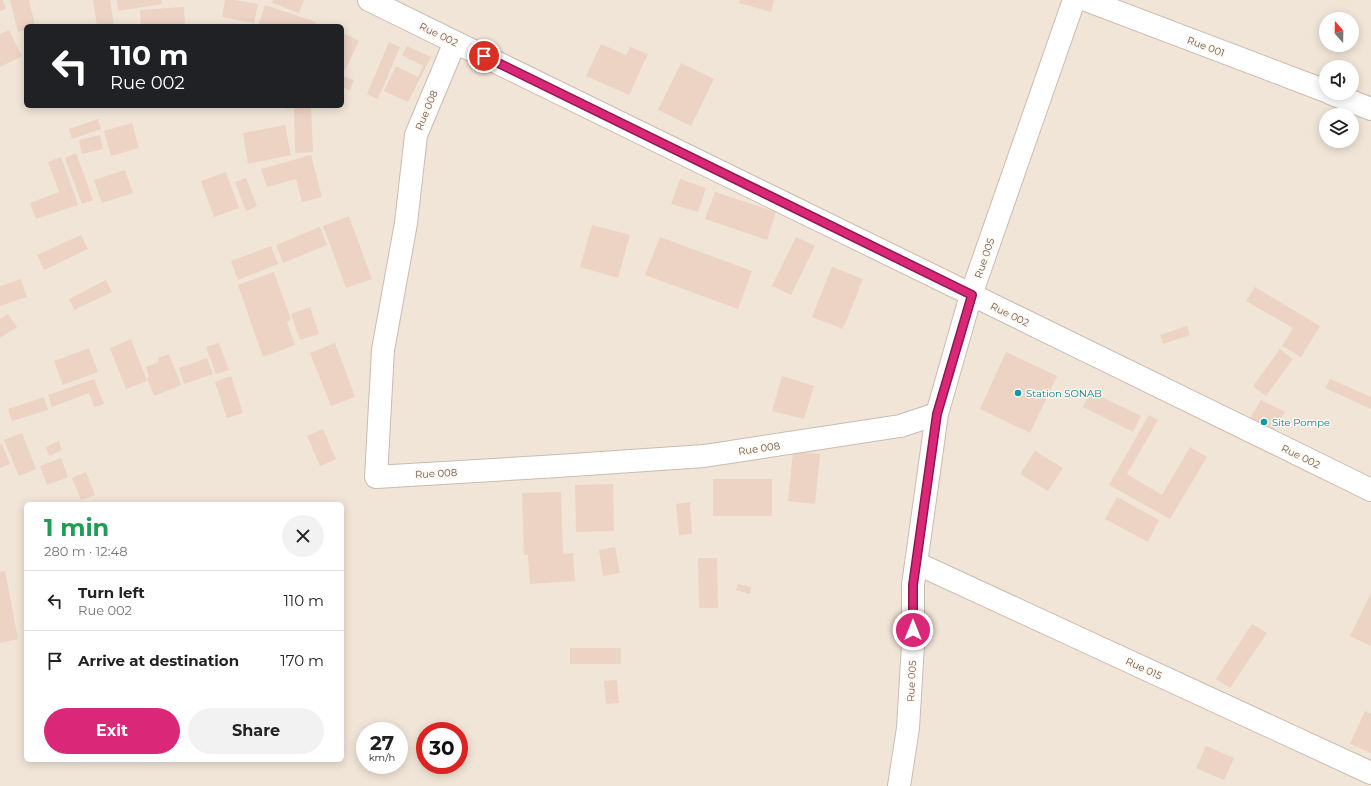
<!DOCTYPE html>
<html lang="en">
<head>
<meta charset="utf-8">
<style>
	body { margin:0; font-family:Montserrat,sans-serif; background:#f2f2f2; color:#222; height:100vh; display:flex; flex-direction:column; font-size:15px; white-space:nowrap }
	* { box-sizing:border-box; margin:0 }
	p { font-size:13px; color:#767676 }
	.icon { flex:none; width:22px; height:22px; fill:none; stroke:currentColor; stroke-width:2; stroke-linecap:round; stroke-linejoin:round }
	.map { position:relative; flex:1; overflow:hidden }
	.panel { position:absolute; left:24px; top:502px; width:320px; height:260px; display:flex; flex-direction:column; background:#fff; border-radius:6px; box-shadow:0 2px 10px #0003 }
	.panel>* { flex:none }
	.banner { position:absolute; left:24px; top:24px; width:320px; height:84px; border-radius:6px; box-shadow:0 2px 10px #0003; background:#202124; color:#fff; overflow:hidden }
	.needle { width:26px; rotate:340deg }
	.buttons { position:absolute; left:1319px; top:12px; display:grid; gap:8px }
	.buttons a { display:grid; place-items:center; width:40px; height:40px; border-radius:50%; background:#fff; box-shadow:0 2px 10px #0003; font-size:20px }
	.speed { position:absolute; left:356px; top:722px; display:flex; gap:8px; font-size:20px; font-weight:700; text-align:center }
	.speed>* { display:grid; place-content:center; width:52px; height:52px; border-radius:50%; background:#fff; box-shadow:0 2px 10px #0003; line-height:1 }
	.speed small { font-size:10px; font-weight:400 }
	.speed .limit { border:6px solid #d22; background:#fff; color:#111 }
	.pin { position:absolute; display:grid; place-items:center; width:34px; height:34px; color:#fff; margin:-17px; border:2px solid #fff; border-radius:50%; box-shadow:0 1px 4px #0007 }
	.me { position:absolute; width:44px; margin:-22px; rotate:0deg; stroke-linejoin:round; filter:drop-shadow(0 0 3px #0008) }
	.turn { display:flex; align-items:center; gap:14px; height:84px; padding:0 20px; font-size:18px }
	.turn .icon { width:52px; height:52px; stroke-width:2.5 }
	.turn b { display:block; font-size:28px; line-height:34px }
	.round { display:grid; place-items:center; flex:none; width:42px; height:42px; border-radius:21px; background:#f2f2f2 }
	.overview { display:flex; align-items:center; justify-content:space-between; height:68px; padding:0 20px }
	h1 { font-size:24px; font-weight:700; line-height:30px; color:#1e9e55 }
	.action { display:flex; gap:8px; margin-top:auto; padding:8px 20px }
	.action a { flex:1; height:46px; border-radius:24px; background:#db2777; color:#fff; font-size:16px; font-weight:700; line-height:46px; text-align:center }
	.action a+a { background:#f2f2f2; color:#222 }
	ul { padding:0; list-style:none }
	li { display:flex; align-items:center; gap:12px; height:60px; padding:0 20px; border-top:1px solid #e0e0e0 }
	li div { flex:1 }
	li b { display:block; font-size:15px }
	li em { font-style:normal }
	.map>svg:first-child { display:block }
	.residential { fill:#f1e5d8; fill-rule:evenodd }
	.building { fill:#ecd3c4 }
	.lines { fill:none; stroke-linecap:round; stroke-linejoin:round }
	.street-casing { stroke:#cbbbb0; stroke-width:24 }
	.street { stroke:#fff; stroke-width:22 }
	.route-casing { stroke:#8e194d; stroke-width:10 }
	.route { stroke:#db2777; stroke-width:7 }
	.culture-dot { fill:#0f9aa8; stroke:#fdf7ef; stroke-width:1.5 }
	.labels { text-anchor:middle; stroke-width:3; stroke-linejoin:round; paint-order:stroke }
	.street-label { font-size:10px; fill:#725b4f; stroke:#fdf7ef }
	.culture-label { font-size:10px; fill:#0d838f; stroke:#fdf7ef; text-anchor:start }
</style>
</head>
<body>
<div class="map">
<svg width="1371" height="786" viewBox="0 0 1371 786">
	<rect width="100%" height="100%" fill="#faf3e9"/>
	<path class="residential" d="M0,0H1371V786H0ZM1326,19H1352V45H1326ZM26,26H342V106H26ZM1326,67H1352V93H1326ZM1326,115H1352V141H1326ZM26,504H342V760H26ZM365,731H399V765H365ZM425,731H459V765H425Z"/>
	<path class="building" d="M0,0H3L6,9L0,11Z
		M10,0H29L35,26H26V30L18,32Z
		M93,0H110L114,26H97Z
		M117,0H161L162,4L118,11Z
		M225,0H234L258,4L254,23L222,17Z
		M273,0H304L299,13L272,3Z
		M740,0H774L771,12L739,3Z
		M265,5L316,22L315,26H258Z
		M184,7L185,26H141L140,10Z
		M9,30L22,56L0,67V34Z
		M343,33L359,41L345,70L342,69Z
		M389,42L400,47L378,99L367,94Z
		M601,44L626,55L630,47L648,54L629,95L586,76Z
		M407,46L431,57L408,102L384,91L396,66L418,77L423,66L402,55Z
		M681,63L714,79L691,126L658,110Z
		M342,76L354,80L350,90L342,87Z
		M286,106H311L313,152L295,153L294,108L286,109Z
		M98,119L101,129L72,139L69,129Z
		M132,123L139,148L111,156L104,131Z
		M285,125L291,155L248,164L243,133Z
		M100,135L103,149L82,154L79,140Z
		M76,153L93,200L82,204L65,158Z
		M311,155L322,197L302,202L296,179L267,187L261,169Z
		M61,157L78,205L36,219L30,203L59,192L48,162Z
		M125,170L133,193L102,203L94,180Z
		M226,172L239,208L214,217L201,181Z
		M246,178L257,206L246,211L235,182Z
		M680,179L706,188L698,212L671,204Z
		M715,192L776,212L767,240L705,219Z
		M349,216L372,279L346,288L323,226Z
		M592,225L630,235L618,278L580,267Z
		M320,227L327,245L283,263L276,245Z
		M81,235L88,249L44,270L37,255Z
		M660,237L752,271L738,309L645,275Z
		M796,237L815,246L791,295L772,286Z
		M271,246L278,264L238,280L231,261Z
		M832,267L863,279L843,329L812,317Z
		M274,272L291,320L287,322L295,345L263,357L238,285Z
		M21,279L27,297L0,306V286Z
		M106,280L112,292L74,310L69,299Z
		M1255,287L1320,326L1301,357L1282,346L1293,328L1246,301Z
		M310,307L319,334L300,340L291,314Z
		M8,314L17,327L0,338V319Z
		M1187,326L1190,335L1163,344L1160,335Z
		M131,339L147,381L126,389L110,348Z
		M219,343L229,370L216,374L206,347Z
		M335,343L355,397L331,406L310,353Z
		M89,348L98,372L63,385L54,361Z
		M1280,349L1293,359L1266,396L1253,386Z
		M1006,352L1057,376L1030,433L980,409Z
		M169,354L181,385L154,396L147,378L149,377L146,367L159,362L158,358Z
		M207,358L213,374L184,384L179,368Z
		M231,376L243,413L227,418L215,382Z
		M782,376L814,386L804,419L772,411Z
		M94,379L104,404L94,407L89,393L52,407L48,395Z
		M1330,379L1371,397V409L1325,388Z
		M1091,392L1141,416L1133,432L1083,407Z
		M44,397L48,410L12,421L8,409Z
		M1261,400L1285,412L1267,441L1242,431Z
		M1149,415L1158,420L1127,474L1162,495L1190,447L1207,457L1170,519L1109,485Z
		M323,429L336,459L320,466L307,436Z
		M22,433L36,469L19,476L4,440Z
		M59,441L62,450L49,456L46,447Z
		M2,444L10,464L0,468V445Z
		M1035,451L1063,468L1048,491L1020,474Z
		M793,452L820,454L815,504L788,501Z
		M61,458L68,477L47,485L40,466Z
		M86,472L95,495L81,500L72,478Z
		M713,479H772V516H713Z
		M613,484L614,531L576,532L575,485Z
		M561,492L563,554L573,553L575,581L530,584L528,555H524L522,493Z
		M1117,497L1159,520L1148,542L1105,519Z
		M690,502L692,534L679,535L676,504Z
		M615,547L620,573L603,576L599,550Z
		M698,558H717L718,608H699Z
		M5,571L18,639L0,643V572Z
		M738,584L751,587L750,594L736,590Z
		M1371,593V646L1350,636Z
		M1252,624L1267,633L1230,688L1216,679Z
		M570,648H621V664H570Z
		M617,680L619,703L606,704L604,681Z
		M1365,711L1371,714V753L1350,744Z
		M1206,746L1234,758L1224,780L1196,768Z"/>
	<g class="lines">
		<g class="street-casing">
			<path id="street" d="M369,0L1371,490
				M1086,0L1326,91
				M455,42L416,135L406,223L383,350L376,477L558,466L704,456L900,426L937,414
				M1330,93L1371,109
				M916,563L1371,773
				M899,786L908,728L913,645V585L937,414L971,295L1074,0"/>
		</g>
		<use href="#street" class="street"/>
	</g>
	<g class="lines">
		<g class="route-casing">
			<path id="route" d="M484,56L972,295L937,414L913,585V630"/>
		</g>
		<use href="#route" class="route"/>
	</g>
	<g class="culture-dot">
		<circle cx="1018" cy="393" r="4"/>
		<circle cx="1264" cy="422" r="4"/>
	</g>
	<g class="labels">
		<g class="street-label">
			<text transform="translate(439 34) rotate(26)" y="4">Rue 002</text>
			<text transform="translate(1206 46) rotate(21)" y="4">Rue 001</text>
			<text transform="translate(426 110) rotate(-67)" y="4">Rue 008</text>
			<text transform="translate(984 258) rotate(-71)" y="4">Rue 005</text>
			<text transform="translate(1010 314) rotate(26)" y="4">Rue 002</text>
			<text transform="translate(759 448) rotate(-8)" y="4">Rue 008</text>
			<text transform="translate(1301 456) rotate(26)" y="4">Rue 002</text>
			<text transform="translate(436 473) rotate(-3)" y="4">Rue 008</text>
			<text transform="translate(1144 668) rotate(25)" y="4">Rue 015</text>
			<text transform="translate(911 681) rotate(-87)" y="4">Rue 005</text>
		</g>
		<g class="culture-label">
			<text x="1026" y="397">Station SONAB</text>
			<text x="1272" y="426">Site Pompe</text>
		</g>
	</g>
</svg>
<div class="buttons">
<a><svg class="needle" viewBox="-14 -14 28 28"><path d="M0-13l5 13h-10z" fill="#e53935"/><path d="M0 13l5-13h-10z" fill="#767676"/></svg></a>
<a><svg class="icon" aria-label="sound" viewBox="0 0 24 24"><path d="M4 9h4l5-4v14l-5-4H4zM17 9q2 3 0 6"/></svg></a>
<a><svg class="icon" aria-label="layers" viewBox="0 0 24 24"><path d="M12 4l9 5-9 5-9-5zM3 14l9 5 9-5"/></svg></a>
</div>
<div class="speed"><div>27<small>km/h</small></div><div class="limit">30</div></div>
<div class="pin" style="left:484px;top:56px;background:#d93025"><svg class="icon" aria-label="arrive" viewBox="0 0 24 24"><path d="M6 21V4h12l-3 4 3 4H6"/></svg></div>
<svg class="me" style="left:913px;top:630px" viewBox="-20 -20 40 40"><circle r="17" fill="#db2777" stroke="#fff" stroke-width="3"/><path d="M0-11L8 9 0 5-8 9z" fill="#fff"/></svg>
<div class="banner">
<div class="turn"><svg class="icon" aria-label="left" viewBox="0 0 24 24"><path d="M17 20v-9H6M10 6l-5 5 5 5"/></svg><div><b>110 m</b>Rue 002</div></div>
</div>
<section class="panel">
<div class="overview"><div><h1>1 min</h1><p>280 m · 12:48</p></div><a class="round"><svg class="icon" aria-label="close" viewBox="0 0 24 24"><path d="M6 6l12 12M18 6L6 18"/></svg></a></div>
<ul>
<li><svg class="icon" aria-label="left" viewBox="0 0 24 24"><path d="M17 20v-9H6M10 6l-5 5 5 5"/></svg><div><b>Turn left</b><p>Rue 002</p></div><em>110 m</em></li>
<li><svg class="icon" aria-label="arrive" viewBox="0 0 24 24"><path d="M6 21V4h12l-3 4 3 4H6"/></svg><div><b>Arrive at destination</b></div><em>170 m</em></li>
</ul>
<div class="action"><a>Exit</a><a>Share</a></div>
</section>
</div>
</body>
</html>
